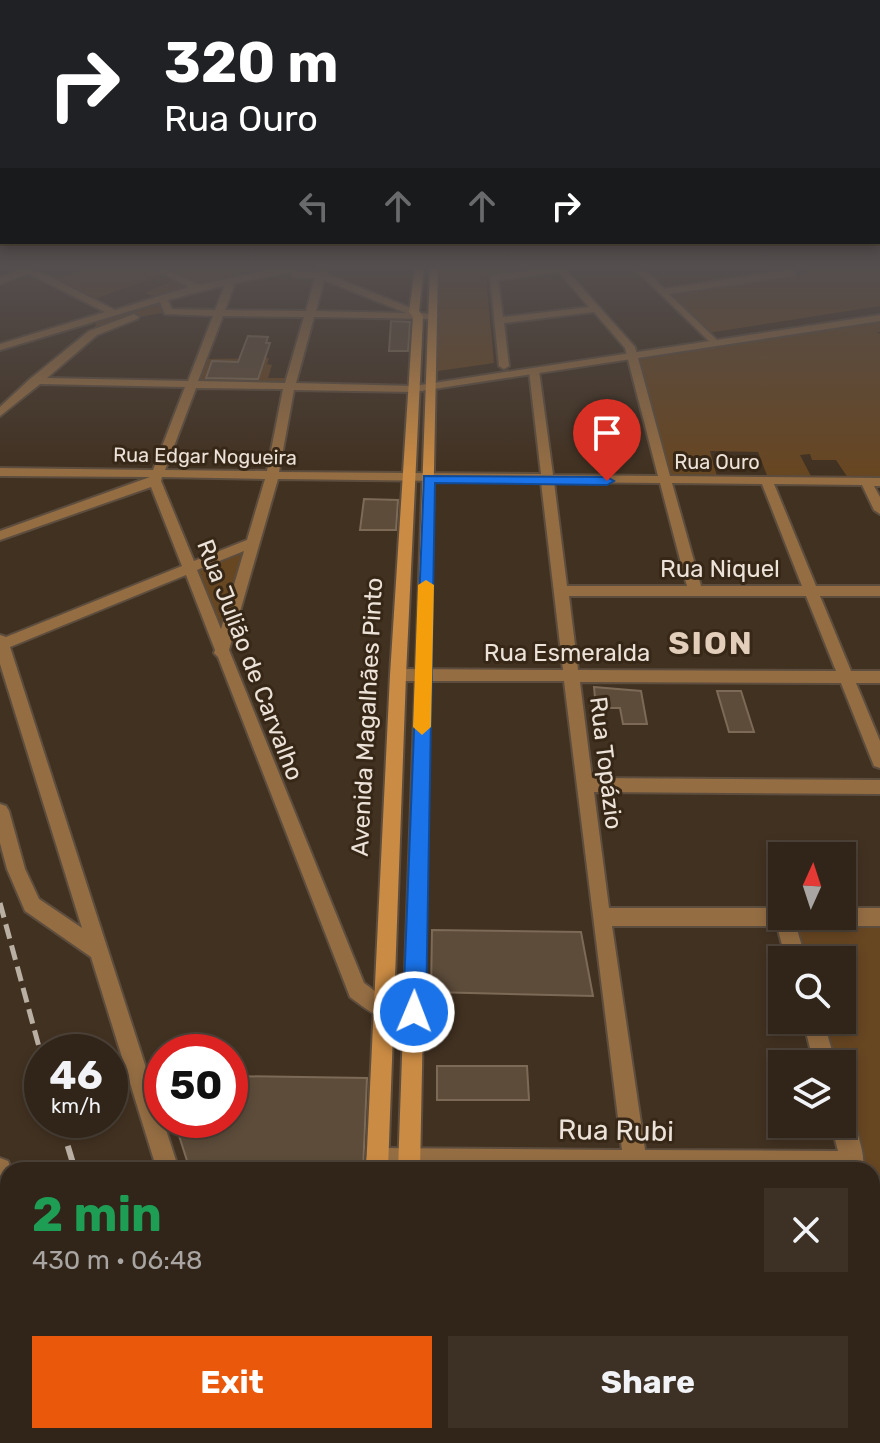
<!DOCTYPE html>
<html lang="en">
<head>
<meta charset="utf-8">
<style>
	body { margin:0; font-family:Rubik,sans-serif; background:#3d3126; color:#f1f3f6; height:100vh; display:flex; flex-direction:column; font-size:30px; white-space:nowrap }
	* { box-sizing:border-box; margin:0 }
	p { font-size:26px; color:#a8a5a2 }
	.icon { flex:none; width:44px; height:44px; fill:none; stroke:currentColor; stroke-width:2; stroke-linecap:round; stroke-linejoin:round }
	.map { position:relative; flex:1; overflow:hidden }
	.sheet { position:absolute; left:0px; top:1162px; width:880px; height:282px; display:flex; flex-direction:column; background:#312519; border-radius:24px 24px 0 0; box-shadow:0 4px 12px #0003,0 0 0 2px #4c4238 }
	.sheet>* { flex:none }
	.banner { position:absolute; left:0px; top:0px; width:880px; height:244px; box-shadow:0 4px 12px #0003,0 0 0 2px #4c4238; background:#202124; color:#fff; overflow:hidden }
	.needle { width:52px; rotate:3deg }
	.fabs { position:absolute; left:768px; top:842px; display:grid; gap:16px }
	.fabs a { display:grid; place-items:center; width:88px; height:88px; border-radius:0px; background:#312519; box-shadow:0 4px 12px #0003,0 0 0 2px #4c4238; font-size:40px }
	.speed { position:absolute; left:24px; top:1034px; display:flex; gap:16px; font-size:40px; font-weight:700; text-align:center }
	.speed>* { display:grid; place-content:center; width:104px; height:104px; border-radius:50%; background:#312519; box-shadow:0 4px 12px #0003,0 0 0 2px #4c4238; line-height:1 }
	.speed small { font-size:20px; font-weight:400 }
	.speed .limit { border:12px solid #d22; background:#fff; color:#111 }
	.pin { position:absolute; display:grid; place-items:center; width:68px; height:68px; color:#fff; margin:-82px -34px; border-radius:50% 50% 50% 0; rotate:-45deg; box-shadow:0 0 8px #0007 }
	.pin .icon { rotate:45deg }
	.me { position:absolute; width:88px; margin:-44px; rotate:1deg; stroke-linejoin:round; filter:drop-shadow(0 0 6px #0008) }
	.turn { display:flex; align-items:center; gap:28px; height:168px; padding:0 32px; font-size:36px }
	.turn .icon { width:104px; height:104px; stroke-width:2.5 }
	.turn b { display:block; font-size:56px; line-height:68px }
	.lanes { display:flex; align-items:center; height:76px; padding:0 32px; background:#0003; justify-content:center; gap:40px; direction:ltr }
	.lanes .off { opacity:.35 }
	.round { display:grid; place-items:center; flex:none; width:84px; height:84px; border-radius:0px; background:#3d3126 }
	.headline { display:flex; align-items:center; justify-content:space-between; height:136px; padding:0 32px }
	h1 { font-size:48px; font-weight:700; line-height:60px; color:#1e9e55 }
	.action { display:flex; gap:16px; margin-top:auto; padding:16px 32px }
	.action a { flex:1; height:92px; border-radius:0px; background:#ea580c; color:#fff; font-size:32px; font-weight:700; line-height:92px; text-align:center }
	.action a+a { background:#3d3126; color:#f1f3f6 }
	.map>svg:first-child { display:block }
	.green { fill:#674622 }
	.building { fill:#5d4c3a; stroke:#7c6a57; stroke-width:2 }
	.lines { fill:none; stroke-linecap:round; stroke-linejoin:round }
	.minor-casing { stroke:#5c4d3e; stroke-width:4 }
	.tertiary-casing { stroke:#5c4d3e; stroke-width:4 }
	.secondary-casing { stroke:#5c4d3e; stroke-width:4 }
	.minor { fill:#946d43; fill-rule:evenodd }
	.tertiary { fill:#946d43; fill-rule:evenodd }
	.secondary { fill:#ca8b44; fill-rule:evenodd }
	.rail-far1 { stroke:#baafa3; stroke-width:5; stroke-dasharray:15 7; stroke-linecap:butt }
	.rail { stroke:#baafa3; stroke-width:6; stroke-dasharray:18 9; stroke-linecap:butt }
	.route { fill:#1a73e8; stroke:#114b97; stroke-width:2 }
	.slow { fill:#f59e0b }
	.labels { text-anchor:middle; stroke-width:6; stroke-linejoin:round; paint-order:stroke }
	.far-street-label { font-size:20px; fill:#ece2d8; stroke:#362717 }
	.street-label { font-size:24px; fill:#ece2d8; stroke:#362717 }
	.near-street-label { font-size:28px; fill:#ece2d8; stroke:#362717 }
	.district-label { font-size:32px; font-weight:bold; letter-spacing:2px; fill:#e2ceba; stroke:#362717 }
</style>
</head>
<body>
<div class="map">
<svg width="880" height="1443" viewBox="0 0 880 1443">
	<rect width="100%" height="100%" fill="#413121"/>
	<path class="green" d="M86,268H156L165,273L90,301L50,282Z
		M163,268H261L195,285Z
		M438,268H542L486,278L494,363L431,372Z
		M800,268H880V306L708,333L671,294L807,275Z
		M178,279L197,288L165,300L168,312L133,318L93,333L98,317L163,299L144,293Z
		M880,320V332H876L880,334V478H848L836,460H812L810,454L800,455L812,478H768L758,452L710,451L718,480H670L635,358Z
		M269,358L267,364L272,365L268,378H286L285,386L196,383L206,359Z
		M252,543L221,654L190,568Z
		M880,917V1345L872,1336V1170H723L853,1163L842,1123V1064H825L813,1020H842V960H796L784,918Z"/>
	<path class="building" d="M391,321L410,322L408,351H389Z
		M248,336L268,337L266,343H270L258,379L206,378L212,361L238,362Z
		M364,499L398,500L396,530H360Z
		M594,687L641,691L647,724H623L620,708H596Z
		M717,691H741L754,732H729Z
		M432,930L581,932L593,996L431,992Z
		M437,1066H527L529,1100H437Z
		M230,1076L367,1078L363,1170H190L174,1120H230Z"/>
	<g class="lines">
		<g class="minor-casing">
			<path id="minor" d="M20,268H38L36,270L115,310L189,287L152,268H164L199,285L278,268H297L299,272L317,273L318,268H327L326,274L416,310L417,313L436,314L438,316L433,319L314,317L296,383L414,386L419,389L414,392L294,390L279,472L541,474L529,371L534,368L539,371L553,475L658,476L625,348L594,312L504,323L509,366L504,369L499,366L490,276L544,268H571L567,271L635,347L670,476L880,478V486H874L880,497V514L874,510L862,485L774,484L816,586H880V596H820L851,671H880V683H856L880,741V768L874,766L872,761L841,683L580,682L592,778L880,780V794L594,792L609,908H782V916H842V908H880V926H796L806,960H786L777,926H612L645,1150L838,1151L831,1124H842V1112L850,1115C856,1129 867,1156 862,1170H376L369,1167L366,1159L369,1151L377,1148L622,1150L564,681H398L390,675L398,669L563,670L541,482L278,479L229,650L364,983L387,1000L421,1005L424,1012L421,1019C394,1031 371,1013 350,997L218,657L214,653L215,650L186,575L10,647L179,1170H157L91,957L25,911L7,869L0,843V804L6,806L9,811L25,869L39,899L82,928L0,664V635L6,637L182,566L151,487L0,540V531L150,477L0,476V468L153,470L185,387L40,384L0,416V407L30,379L89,331L134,314L139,317L137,319L97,335L47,378L188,381L213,316L165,314L160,302L0,350V344L105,312L28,273L0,284V278ZM289,272L293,277L315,278L306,311L225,310L234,286L231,284ZM559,272L589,307L503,317L498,280ZM324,280L406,313L316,311ZM225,285L215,310L172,309L168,300ZM223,316L304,317L285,383L198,381ZM196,388L283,389L267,471L165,470ZM162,477L265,479L247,540L194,561L161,481ZM554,482L660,483L687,586H567ZM672,483L762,484L802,586H701ZM244,551L221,629L197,570ZM569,596H806L836,671L578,670Z
				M634,268H643L664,289L799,268L793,276L669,294L718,341L719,343L714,346Z
				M803,1020H823L836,1064H814Z
				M0,1158L8,1161L12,1170H8V1210L0,1206Z
				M872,1323L880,1327V1358L872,1355Z
				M61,1436H89L91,1443H63Z
				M238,1436H266L268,1443H240Z"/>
		</g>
		<g class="tertiary-casing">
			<path id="tertiary" d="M880,315V321L414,392L409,389L414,386Z"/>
		</g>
		<g class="secondary-casing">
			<path id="secondary" d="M415,268H424L419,311L423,316L406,675L388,1170H366L390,675L413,317L409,312Z
				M430,268H438L420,1170H398Z
				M352,1436H380L379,1443H351Z
				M389,1436H417V1443H389Z"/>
		</g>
		<use href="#minor" class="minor"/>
		<use href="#tertiary" class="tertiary"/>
		<use href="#secondary" class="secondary"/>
		<path class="rail-far1" d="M0,903L42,1058"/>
		<path class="rail" d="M60,1120L75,1170
			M155,1436L157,1443"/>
	</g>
	<linearGradient id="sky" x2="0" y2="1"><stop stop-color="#241b12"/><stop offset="0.57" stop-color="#544e4e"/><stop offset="1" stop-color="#544e4e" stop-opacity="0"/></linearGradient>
	<rect width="880" height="470" fill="url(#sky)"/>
	<path class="route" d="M424,476L607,477L614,481L607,485L435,483L426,1012L422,1020L414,1024L406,1020L403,1012Z"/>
	<path class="slow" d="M426,580L434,585L431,727L422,735L413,727L418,585Z"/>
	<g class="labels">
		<g class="far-street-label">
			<text transform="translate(205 456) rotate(1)" y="7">Rua Edgar Nogueira</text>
			<text x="717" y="469">Rua Ouro</text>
		</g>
		<g class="street-label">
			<text x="720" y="577">Rua Niquel</text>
			<text x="567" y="661">Rua Esmeralda</text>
			<text transform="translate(250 660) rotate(69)" y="8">Rua Julião de Carvalho</text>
			<text transform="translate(367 717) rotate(-87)" y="8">Avenida Magalhães Pinto</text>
			<text transform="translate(606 763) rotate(83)" y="8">Rua Topázio</text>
		</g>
		<g class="near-street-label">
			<text transform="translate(616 1130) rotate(1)" y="10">Rua Rubi</text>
		</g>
		<g class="district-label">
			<text x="711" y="654">SION</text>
		</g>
	</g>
</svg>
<div class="fabs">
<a><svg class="needle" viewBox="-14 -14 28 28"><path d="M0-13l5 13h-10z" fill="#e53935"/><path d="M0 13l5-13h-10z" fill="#a8a5a2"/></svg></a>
<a><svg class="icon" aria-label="search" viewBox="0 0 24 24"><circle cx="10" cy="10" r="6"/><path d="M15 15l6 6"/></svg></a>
<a><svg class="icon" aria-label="layers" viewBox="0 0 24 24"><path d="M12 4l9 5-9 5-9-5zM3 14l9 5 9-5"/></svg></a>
</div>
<div class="speed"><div>46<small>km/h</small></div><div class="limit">50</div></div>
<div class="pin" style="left:607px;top:481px;background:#d93025"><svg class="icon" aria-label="arrive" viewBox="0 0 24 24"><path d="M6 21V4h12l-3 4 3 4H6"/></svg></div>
<svg class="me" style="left:414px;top:1012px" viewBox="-20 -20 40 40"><circle r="17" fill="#1a73e8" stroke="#fff" stroke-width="3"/><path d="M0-11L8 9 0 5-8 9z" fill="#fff"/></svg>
<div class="banner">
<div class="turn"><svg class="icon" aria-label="right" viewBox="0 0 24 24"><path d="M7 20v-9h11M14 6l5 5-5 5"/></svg><div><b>320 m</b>Rua Ouro</div></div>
<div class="lanes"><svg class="icon off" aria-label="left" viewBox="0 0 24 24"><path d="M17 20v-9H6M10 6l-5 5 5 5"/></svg><svg class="icon off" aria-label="ahead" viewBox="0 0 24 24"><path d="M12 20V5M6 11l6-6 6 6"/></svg><svg class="icon off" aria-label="ahead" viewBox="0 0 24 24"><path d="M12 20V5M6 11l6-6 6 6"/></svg><svg class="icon" aria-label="right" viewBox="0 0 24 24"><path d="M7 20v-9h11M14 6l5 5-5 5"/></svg></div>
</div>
<section class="sheet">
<div class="headline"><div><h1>2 min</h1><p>430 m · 06:48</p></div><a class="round"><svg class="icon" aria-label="close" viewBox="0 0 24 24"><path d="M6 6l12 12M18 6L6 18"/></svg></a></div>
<div class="action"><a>Exit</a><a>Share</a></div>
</section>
</div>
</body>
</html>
